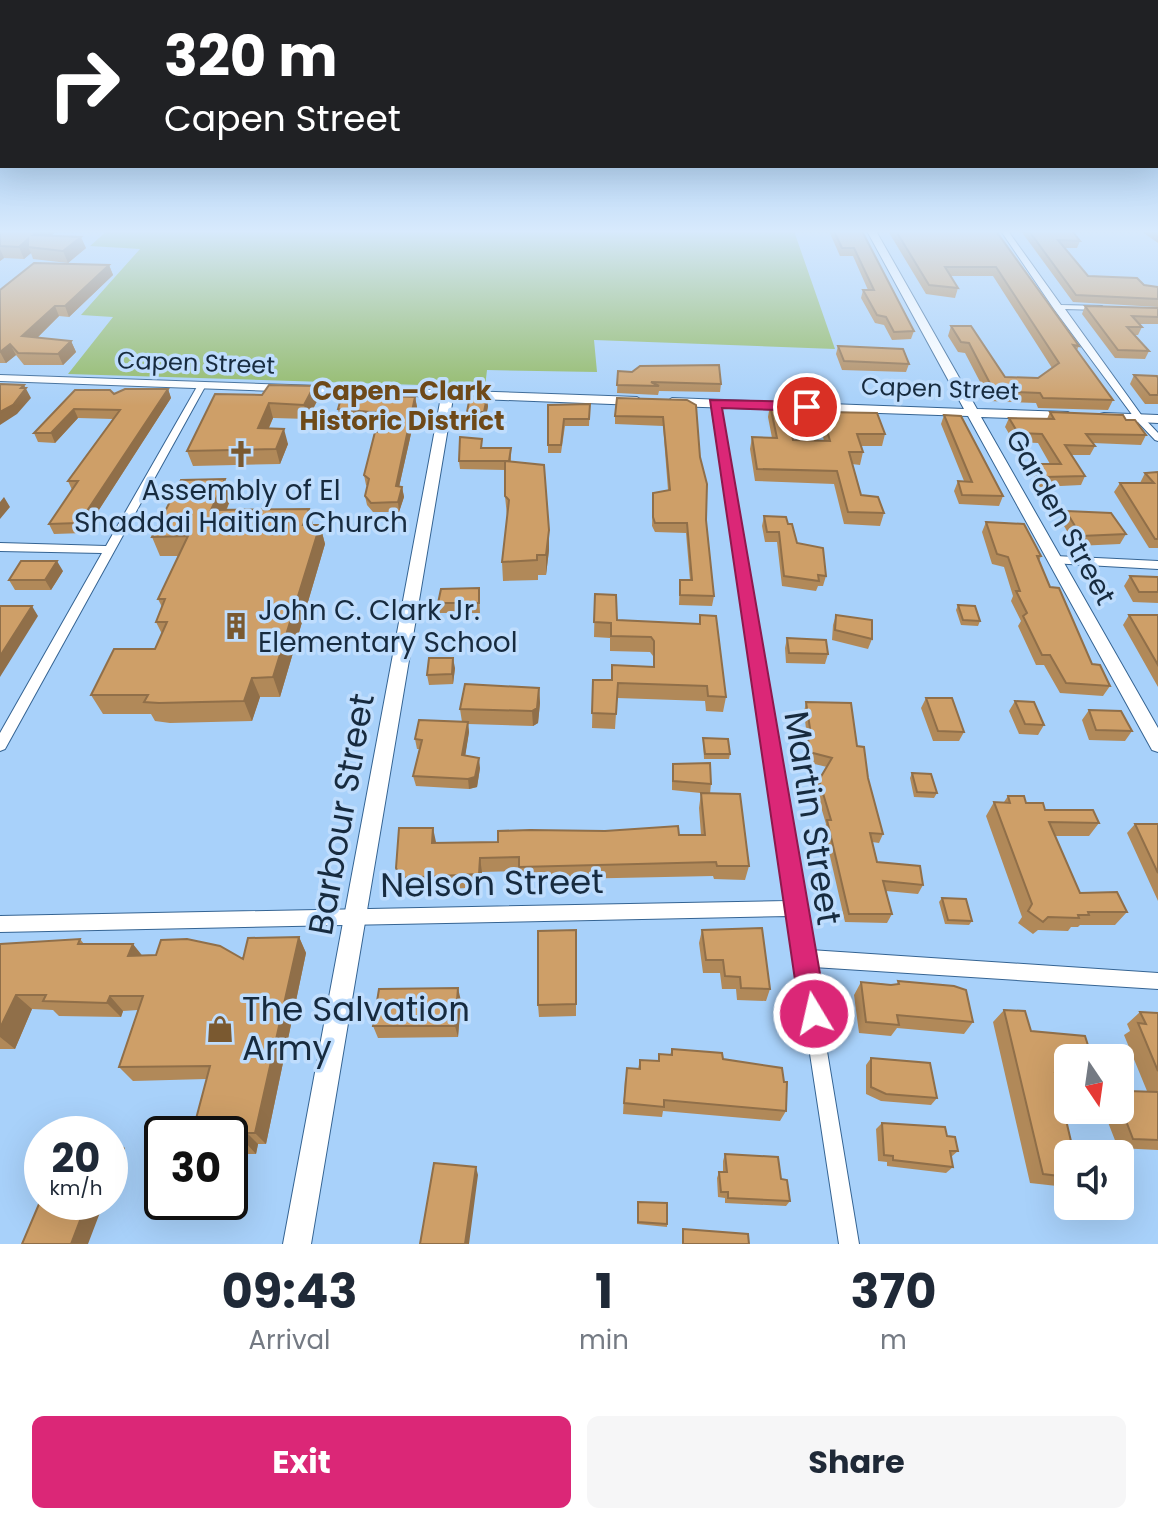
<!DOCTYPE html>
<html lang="en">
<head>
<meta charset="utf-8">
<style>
	body { margin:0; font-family:Poppins,sans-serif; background:#f6f6f7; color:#1f2937; height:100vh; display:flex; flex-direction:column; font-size:30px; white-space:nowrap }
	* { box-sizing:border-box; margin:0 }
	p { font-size:26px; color:#747a83 }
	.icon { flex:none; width:44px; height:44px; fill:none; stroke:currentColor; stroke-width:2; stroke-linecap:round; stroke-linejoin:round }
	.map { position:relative; height:1244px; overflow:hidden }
	.side { display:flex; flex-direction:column; background:#fff; flex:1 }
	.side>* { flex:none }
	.guide { position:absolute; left:0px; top:0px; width:1158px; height:168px; box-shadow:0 8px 32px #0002; background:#202124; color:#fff; overflow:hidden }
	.needle { width:52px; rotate:167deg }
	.fabs { position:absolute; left:1054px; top:1044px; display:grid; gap:16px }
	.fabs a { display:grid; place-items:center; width:80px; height:80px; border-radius:12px; background:#fff; box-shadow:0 8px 32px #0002; font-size:40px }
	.speed { position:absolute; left:24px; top:1116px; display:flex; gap:16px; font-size:40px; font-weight:700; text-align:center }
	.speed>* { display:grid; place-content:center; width:104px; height:104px; border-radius:50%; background:#fff; box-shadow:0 8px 32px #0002; line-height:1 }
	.speed small { font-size:20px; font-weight:400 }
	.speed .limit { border:4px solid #111; border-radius:12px; background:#fff; color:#111 }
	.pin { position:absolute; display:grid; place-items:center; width:68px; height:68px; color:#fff; margin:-34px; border:4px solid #fff; border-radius:50%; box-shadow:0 2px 8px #0007 }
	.me { position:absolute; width:88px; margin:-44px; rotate:351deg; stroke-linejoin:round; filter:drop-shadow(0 0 6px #0008) }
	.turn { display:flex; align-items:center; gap:28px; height:168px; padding:0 32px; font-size:36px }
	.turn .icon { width:104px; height:104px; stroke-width:2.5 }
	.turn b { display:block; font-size:56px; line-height:68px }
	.eta { display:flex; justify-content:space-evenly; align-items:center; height:136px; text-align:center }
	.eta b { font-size:48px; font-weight:700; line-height:56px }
	.primary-button { display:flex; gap:16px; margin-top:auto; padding:16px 32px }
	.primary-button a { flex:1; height:92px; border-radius:12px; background:#db2777; color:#fff; font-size:32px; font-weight:700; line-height:92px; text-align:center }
	.primary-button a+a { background:#f6f6f7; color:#1f2937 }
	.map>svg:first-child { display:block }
	.green { fill:#90b863 }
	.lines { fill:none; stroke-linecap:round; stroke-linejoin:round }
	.minor-casing { stroke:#356493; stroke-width:2 }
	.tertiary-casing { stroke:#356493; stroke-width:2 }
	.minor { fill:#fff; fill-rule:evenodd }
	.tertiary { fill:#fff; fill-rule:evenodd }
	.wall { fill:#b18959 }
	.shaded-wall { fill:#906f49 }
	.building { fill:#ce9f68; stroke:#906f49; stroke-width:2 }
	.route { fill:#db2777; stroke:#8e194d; stroke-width:2 }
	.labels { text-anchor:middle; stroke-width:7; stroke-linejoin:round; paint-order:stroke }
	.far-street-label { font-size:24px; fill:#172b3f; stroke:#bfddfd }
	.far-neighbourhood-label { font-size:26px; font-weight:bold; fill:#6e4919; stroke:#bfddfd }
	.poi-label { font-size:28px; fill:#172b3f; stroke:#bfddfd }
	.street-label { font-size:28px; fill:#172b3f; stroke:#bfddfd }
	.near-street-label { font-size:34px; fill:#172b3f; stroke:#bfddfd }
	.near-poi-label { font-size:34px; fill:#172b3f; stroke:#bfddfd; text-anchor:start }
</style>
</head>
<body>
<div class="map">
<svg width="1158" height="1244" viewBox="0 0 1158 1244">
	<rect width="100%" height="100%" fill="#a8d1fa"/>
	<path class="green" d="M107,231H794L835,349L594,340L597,372L487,370L485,387L68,374L113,317L81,315L140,249L90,246Z"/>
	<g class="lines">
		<g class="minor-casing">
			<path id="minor" d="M1001,231H1008L1061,305L1102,306V310H1099L1065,309L1142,416L1158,433V441L1155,440L1136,420L1054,309Z
				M202,382L206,385L5,749L0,751V733L102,553L0,551V543L106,546L198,385Z
				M715,400L719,403L810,950L1158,973V989L813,967L859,1244H839L789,916L0,932V916L786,901L711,403Z
				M1055,556L1158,561V569L1051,563L1049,560L1051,557Z"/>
		</g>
		<g class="tertiary-casing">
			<path id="tertiary" d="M867,231H876L977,409L1068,412L1074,416L1068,420L981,417L1158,728V752L1152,750L968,416L672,406L666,402L672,398L964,409Z
				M0,375L637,397L643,401L637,405L453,398L311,1244H283L441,397L0,381Z
				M1104,413L1158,415V423L1100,420V414Z"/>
		</g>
		<use href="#minor" class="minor"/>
		<use href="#tertiary" class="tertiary"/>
	</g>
	<path class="wall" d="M0,231L51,236L86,248L68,263L33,259L31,253L24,259L4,258L0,261Z
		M829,231H862L914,331L911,339L892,340L884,325L875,323L861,298L863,290H868L853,256H840Z
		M888,231H996L1079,346L1077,350L1113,400L1108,410L1038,408L1036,403L990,401L965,353L958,352L948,336L951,326L1005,377L1038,378L1052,368L993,276H950L958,288L955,298L926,294Z
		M1021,231H1072L1080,241L1077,248H1064L1088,276L1158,287V307L1073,302Z
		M1141,231H1158V243Z
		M109,265L113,275L69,317L59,316L37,338L71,341L76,352L63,365H24L16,355L6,363H0V290Z
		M1085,306L1158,308V324H1139L1142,327L1138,335H1135L1149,351L1145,359L1115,358L1082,314Z
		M838,346L909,364L906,372L842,370L836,354Z
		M618,371L721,384L720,392L659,391L658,395L617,393Z
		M1134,375L1158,378V404H1145L1130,384Z
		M168,389L171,398L84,533L54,534L49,524L72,490L68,481L113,419L78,418L55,443L38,442L34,433L75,390L114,394Z
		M215,394L317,401L308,419L273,418L269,428L288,444L280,464L193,466L187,451Z
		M415,397L417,407L399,487H402L404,497L399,512H373L367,505L365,496L367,486L366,485L364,475L380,432V422L340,418L338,409Z
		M687,400L700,457L714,596L712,606L679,605L680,580H690L686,533L655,532L652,526L653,493L668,490L663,426L615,424V416Z
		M590,404L589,426H565L561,453H548V405Z
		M770,405L793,440L824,441L820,424L822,412L885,434L882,446H861L863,452L860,465L852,464L861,495L884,513L880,526L844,524L834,484L755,481L750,449L752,437L772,438L768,417Z
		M488,406L485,422L468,421L467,412Z
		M1050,412L1126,420L1146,435L1141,445L1093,443L1095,446L1090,455H1071L1085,476L1081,485L1040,487L1031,473L1035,464H1050L1038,443L1014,442L1005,427L1009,418L1047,419Z
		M944,415L1003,496L999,506L959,504L954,491L958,481H964L941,424Z
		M483,448H511V461L549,550L546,575H538V580L503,581L502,562L507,516L505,496V470L460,469L459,461Z
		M1158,472V548H1149L1114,492L1120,483H1140L1145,473Z
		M225,479L231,498L227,509L313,525H320L325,544L280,697H260L252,721L170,723L155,721L151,714H103L91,695L155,649L162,634L156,622L162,607L158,599L179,556H160L152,537Z
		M1066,511L1126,534L1120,544L1076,546L1061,521Z
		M764,516L788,524L797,543L826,576L823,586H818L816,591L782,586L777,542H765L762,526Z
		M986,522L1041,556L1039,561L1050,587L1092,664L1110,686L1103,696L1060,693L1044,665H1036L1018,626L1021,621L1011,601L1013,596L1004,567L992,564L982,532Z
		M63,571L51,590H15L9,580Z
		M1130,576L1158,577V603L1133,602L1124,586Z
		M479,588L480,613H440L438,603Z
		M595,594L617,620L699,624L700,615L726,697L723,712L706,711L705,701L617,698L615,729L592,728L593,680H611L653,667V656L650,652L610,651V638L594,637Z
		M958,605L980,621L978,626L961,625L956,610Z
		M836,615L872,639L868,649L832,640L833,625Z
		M1129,615H1158V687L1123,625Z
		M787,638L828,654L825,664L786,663L785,648Z
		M455,668L453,684L429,685L427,675Z
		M539,688L540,703L538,723L533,726L468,724L469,732L465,755L480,768L477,787L469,789L416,786L413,776L420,749H417L415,739L462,722L460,709Z
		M926,698L964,732L959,741H933L921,708Z
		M1015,701L1044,725L1038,735L1019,734L1009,711Z
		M806,702L857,746L868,778L883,834L879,843L872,842L877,862L923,885L918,894L886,891L892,914L887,923L845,922L824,830L826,824L816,790L819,780L827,767L806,762L805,744L807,737L804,712Z
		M1089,710L1132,731L1125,741L1089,740L1082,720Z
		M703,738L730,754L729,759H704Z
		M673,764L711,784L710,794L672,790V774Z
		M912,773L937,793L934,798L914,797L910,778Z
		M701,793L749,866L745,880L714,879L713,876L520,880L519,871L482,872L481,887L405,892L396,868L436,843L498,842L701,835L699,808Z
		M1008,796L1045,810L1099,823L1089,836H1055L1080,893L1127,912L1115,925H1080L1078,927H1071L1068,931L1038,930L1033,934L1018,923L1022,917L986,816L994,802H1004Z
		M1135,824H1158V901L1127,833Z
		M942,898L972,921L969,925L945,924L939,902Z
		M576,930V1016L539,1017L538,1005Z
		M702,930L770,989L766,1001L737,1000L736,989H722L720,973H703L699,943Z
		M299,937L306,953L266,1144H258L256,1154H230V1134L206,1079L133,1081L119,1067L138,1010L123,1011L121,1017L59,1016L53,1010L32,1009L15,1049H0V944L80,939L84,944L142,956L243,959Z
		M898,981L973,1022L964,1034L897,1028L891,1036L859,1033L854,995L861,982L897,985Z
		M461,1001L458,1037L378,1038L373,1026Z
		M1004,1010L1068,1058V1087L1058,1085L1068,1154V1185L1066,1187L1030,1183L993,1022Z
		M1140,1012L1158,1013V1150L1118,1148L1104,1112L1107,1110H1120V1095L1127,1091H1147L1124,1035L1130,1031L1127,1024Z
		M672,1049L723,1059L786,1111L780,1121L663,1111L662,1117L623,1114L625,1079L638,1069L640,1060L658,1061L659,1054L670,1055Z
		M871,1058L937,1098L931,1105L881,1101L866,1094V1065Z
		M882,1123L947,1136L958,1151L951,1157L953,1167L946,1173L887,1166V1162L878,1161L876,1129Z
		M725,1154L781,1179L790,1201L786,1206L725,1203V1198L718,1197L717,1178L719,1172H723V1161Z
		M637,1204L667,1224V1227L637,1224Z"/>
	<path class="shaded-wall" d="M38,231H57L38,247L33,235Z
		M81,237L86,248L68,263L63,251Z
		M28,239V247L31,253L24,259L19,247Z
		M0,249L4,258L0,261Z
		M109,265L113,275L69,317L65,306Z
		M55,306L59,316L27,348L22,336Z
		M71,341L76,352L63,365L58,354Z
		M10,344L16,355L6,363L0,352Z
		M24,385L31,398L17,414L0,425V412Z
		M314,386L317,401L308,419L304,405Z
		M168,389L171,398L84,533L79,523Z
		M415,397L417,407L397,496L396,486Z
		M487,397L488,406L485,422L484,412Z
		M269,403L273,418L262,443L258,428Z
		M74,409L78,418L55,443L51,433Z
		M284,429L288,444L280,464L276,449Z
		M225,479L231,498L218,529L211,510Z
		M402,487L404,497L399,512L398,502Z
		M4,497L10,507L0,519V502Z
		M309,509L314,528L303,525Z
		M320,525L325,544L280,697L273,677Z
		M549,530V550L546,575V555Z
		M57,561L63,571L51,590L45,580Z
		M32,606L38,616L0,677V656Z
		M453,658L455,668L453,684L452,674Z
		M252,678L260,697L252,721L244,701Z
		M539,688L540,703L538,723L533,726L532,711Z
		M468,722L469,732L464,764L462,755Z
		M479,758L480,768L477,787L469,789L468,779Z
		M433,828L436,842L432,843Z
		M480,858L482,872L481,887L479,874Z
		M299,937L306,953L266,1144L255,1133Z
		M133,944L145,959L128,956Z
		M458,988L461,1001L458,1037L455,1026Z
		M16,995L32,1009L15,1049L0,1037V1028Z
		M110,996L123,1011L121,1017L107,1003Z
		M247,1133L258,1144L256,1154L245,1142Z
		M112,1138L125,1148L110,1187V1143Z
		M476,1167L478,1175L469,1244H465Z
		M87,1202H104L88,1244H71Z"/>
	<path class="building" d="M0,231H38L33,235L81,237L63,251L28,247V239L19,247L0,246Z
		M834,231H862L914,331L894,332L886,317L877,315L863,290H874L854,248H842Z
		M896,231H996L1079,346L1073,345L1113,400L1043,398L1040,393L994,391L969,343L961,342L951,326H971L1005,377L1038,378L1059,363L996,267H945L958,288L929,285Z
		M1029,231H1072L1080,241L1058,240L1088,276L1137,278L1144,285L1158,287V299L1076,295Z
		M34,263L109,265L65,306H55L22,336L71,341L58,354L18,353L10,344L0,352V290Z
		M1085,306L1158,308V317L1132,316L1142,327H1127L1149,351L1118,350Z
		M838,346L903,349L909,364L844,361Z
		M719,365L721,384L651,382L659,386L617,385L618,371L632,372L640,366Z
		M1134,375L1157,376L1158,378V395H1150Z
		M0,384L24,385L21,388H26L13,405L0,412Z
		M269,385L314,386L304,405L269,403L258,428L284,429L276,449L187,451L215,394L262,395Z
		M125,389H168L79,523L49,524L78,481H68L120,410L74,409L51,433H34L75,390H110L114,394Z
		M342,395L415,397L396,486L402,487L398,502L371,503L365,496L369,479L364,475L375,432H380V413L338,409Z
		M470,396L487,397L484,412H467Z
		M617,398L687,400L696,405L700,457L707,484L706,520L714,596L680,595V580H692L687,523H655L653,517V493L670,490L663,417L615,416Z
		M590,404L589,419H564L561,445H548V405Z
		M770,405H786L793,440L830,441L822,412L877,413L885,434H857L863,452H849L861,495L878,497L884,513L848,512L837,471L757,469L752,437L777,438Z
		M1050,412L1123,415L1126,420H1135L1146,435L1086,434L1095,446L1065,445L1085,476L1044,477L1035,464H1061L1042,434L1018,433L1009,418L1054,419Z
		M944,415L961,416L1003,496L962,495L958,481L972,482Z
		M460,437L482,439L481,448H511L509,461H459Z
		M505,461L544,465L549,530L546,555H537V560L502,562L509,500L505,496Z
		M1158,472V539H1155L1120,483H1154L1145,473Z
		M225,479L211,510L309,509L303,525H320L273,677L252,678L244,701L159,703L144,702L148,695H91L114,649H155L167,622H156L165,599H158L188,536L152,537L181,480Z
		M1066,511L1111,513L1126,534L1081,536Z
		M764,516L786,517L788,524H792L797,543L823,548L826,576L818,575L819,581L784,576L779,532H767Z
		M986,522L1024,524L1041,556H1037L1050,587L1059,588L1092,664L1100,665L1110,686L1066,683L1050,655H1042L1023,616L1027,613L1016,591H1020L1008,557L997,554Z
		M21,561H57L45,580H9Z
		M1130,576L1158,577V592H1139Z
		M479,588V603H438L441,589Z
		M595,594L616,595L617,620L700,624V615L716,616L726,697L708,696L707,686L618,683L616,714L592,713L593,680H612V665L654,667V641L651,637L611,636V623L594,622Z
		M958,605L975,606L980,621L963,620Z
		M0,606H32L0,656Z
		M836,615L872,620V639L835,630Z
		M1129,615H1158V665Z
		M787,638L826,640L828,654L789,653Z
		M429,658H453L452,674L427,675Z
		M465,684L539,688L537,708L532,711L460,709Z
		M926,698H952L964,732L938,731Z
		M1015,701L1034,702L1044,725L1025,724Z
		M806,702L851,703L857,746L864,747L868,778L883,834L870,833L877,862L920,866L923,885L883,881L892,914H849L827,820H831L819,780L832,758L809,752L808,735H811Z
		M1089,710L1121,711L1132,731L1096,730Z
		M419,720L468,722L462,755L479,758L475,777L468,779L413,776L422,740L415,739Z
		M703,738L728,739L730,754H705Z
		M710,763L711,784L673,781V764Z
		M912,773L931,774L937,793L917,792Z
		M701,793L740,794L749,866H717L716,862L519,867V857L480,858L479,874L401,878L396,868L399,828H433L432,843L498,842V831L530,830L605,831L678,826L679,835H705Z
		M1008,796H1024L1026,803H1043L1045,810H1093L1099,823L1049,822L1080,893L1117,892L1127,912H1088L1089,915H1078L1079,918L1048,917L1043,922L1028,911L1032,904L994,802L1010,803Z
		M1135,824H1158V873Z
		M942,898L966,899L972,921L948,920Z
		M762,928L770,989L741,988L740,977L725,976L723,960H706L702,930Z
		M576,930V1004L538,1005V931Z
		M299,937L255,1133H247L245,1142H230V1134H192L210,1066L119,1067L143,996H110L107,1003L43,1001L46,995H16L0,1028V944L80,939L78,944H133L128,956L156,955L161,940L187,939L220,946L243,959L248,938Z
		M898,981L954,986L966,990L973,1022L897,1015L899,1025L866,1022L861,982L891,985L899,984Z
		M458,988L455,1026H373L379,989Z
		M1004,1010L1025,1011L1031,1031L1085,1036L1092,1058H1068V1074L1055,1073L1074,1154H1068V1177L1043,1174Z
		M1140,1012L1158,1013V1071L1138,1023L1146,1024Z
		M672,1049L722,1053L723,1059L782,1068L784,1082H787L786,1111L664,1100V1107L624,1103L627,1068L640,1069V1060L659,1061V1054L672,1055Z
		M871,1058L930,1063L937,1098L886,1094L871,1087Z
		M1127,1091L1158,1092V1140L1133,1139L1120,1105V1102H1131Z
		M882,1123L945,1127L947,1136L955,1137L958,1151H950L953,1167L893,1160V1156L884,1155Z
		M725,1154L778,1157L781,1179L787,1180L790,1201L728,1198V1192H721L719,1172H727Z
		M434,1163L476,1167L465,1244H420Z
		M42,1197V1202H87L71,1244H22Z
		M638,1202L667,1203V1224L638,1222Z
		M683,1229L748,1234L749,1244H683Z"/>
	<linearGradient id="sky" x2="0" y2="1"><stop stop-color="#63a3df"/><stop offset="0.57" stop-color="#d8eafd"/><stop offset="1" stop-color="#d8eafd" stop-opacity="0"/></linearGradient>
	<rect width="1158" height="406" fill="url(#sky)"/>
	<path class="route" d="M710,400L807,402L813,407L807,411L722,408L827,1014L823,1023L814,1027L804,1023L800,1014Z"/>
	<defs>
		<g id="church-bare" transform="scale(2.16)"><path d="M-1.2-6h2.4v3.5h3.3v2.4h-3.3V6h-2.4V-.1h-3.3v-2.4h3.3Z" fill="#7a5930" stroke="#bfddfd" stroke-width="2.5" paint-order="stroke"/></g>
		<g id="building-bare" transform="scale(2.16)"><path d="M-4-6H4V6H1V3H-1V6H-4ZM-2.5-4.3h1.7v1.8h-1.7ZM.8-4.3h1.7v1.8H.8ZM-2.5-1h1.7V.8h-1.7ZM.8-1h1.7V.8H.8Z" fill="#7a5930" stroke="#bfddfd" stroke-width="2.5" paint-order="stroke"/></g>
		<g id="shop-bare" transform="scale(2.16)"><path d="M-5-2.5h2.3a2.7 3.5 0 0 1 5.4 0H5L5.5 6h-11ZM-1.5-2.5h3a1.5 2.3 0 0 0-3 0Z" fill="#7a5930" stroke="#bfddfd" stroke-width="2.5" paint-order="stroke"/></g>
	</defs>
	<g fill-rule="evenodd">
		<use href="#church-bare" x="241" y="454"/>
		<use href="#building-bare" x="236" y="626"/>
		<use href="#shop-bare" x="220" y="1029"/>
	</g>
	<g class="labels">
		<g class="far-street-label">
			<text transform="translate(196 363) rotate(2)" y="8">Capen Street</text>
			<text transform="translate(940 389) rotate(2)" y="8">Capen Street</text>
		</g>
		<g class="far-neighbourhood-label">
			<text x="402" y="400">Capen–Clark<tspan x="402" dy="30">Historic District</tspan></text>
		</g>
		<g class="poi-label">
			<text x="241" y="500">Assembly of El<tspan x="241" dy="32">Shaddai Haitian Church</tspan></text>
			<text x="258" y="620" text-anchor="start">John C. Clark Jr.<tspan x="258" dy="32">Elementary School</tspan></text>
		</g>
		<g class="street-label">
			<text transform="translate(1061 517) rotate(61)" y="10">Garden Street</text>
		</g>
		<g class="near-street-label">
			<text transform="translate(341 814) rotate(-80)" y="12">Barbour Street</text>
			<text transform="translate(813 818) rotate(81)" y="12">Martin Street</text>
			<text transform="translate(492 883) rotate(-1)" y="12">Nelson Street</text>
		</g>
		<g class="near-poi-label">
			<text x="242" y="1021">The Salvation<tspan x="242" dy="39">Army</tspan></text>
		</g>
	</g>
</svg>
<div class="fabs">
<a><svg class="needle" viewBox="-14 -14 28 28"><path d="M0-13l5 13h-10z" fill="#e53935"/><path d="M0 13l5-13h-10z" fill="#747a83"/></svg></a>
<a><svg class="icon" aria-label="sound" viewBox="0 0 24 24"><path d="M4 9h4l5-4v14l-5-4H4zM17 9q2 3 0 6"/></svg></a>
</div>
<div class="speed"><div>20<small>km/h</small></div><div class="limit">30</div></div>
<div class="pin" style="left:807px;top:407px;background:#d93025"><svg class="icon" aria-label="arrive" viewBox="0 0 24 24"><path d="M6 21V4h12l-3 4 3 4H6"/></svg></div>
<svg class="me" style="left:814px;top:1014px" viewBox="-20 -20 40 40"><circle r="17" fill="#db2777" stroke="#fff" stroke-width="3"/><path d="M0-11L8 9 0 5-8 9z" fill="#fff"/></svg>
<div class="guide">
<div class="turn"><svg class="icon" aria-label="right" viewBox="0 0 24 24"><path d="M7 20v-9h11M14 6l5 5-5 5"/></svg><div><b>320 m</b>Capen Street</div></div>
</div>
</div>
<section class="side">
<div class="eta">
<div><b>09:43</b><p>Arrival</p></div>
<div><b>1</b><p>min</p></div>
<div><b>370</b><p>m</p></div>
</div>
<div class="primary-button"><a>Exit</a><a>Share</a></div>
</section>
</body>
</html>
